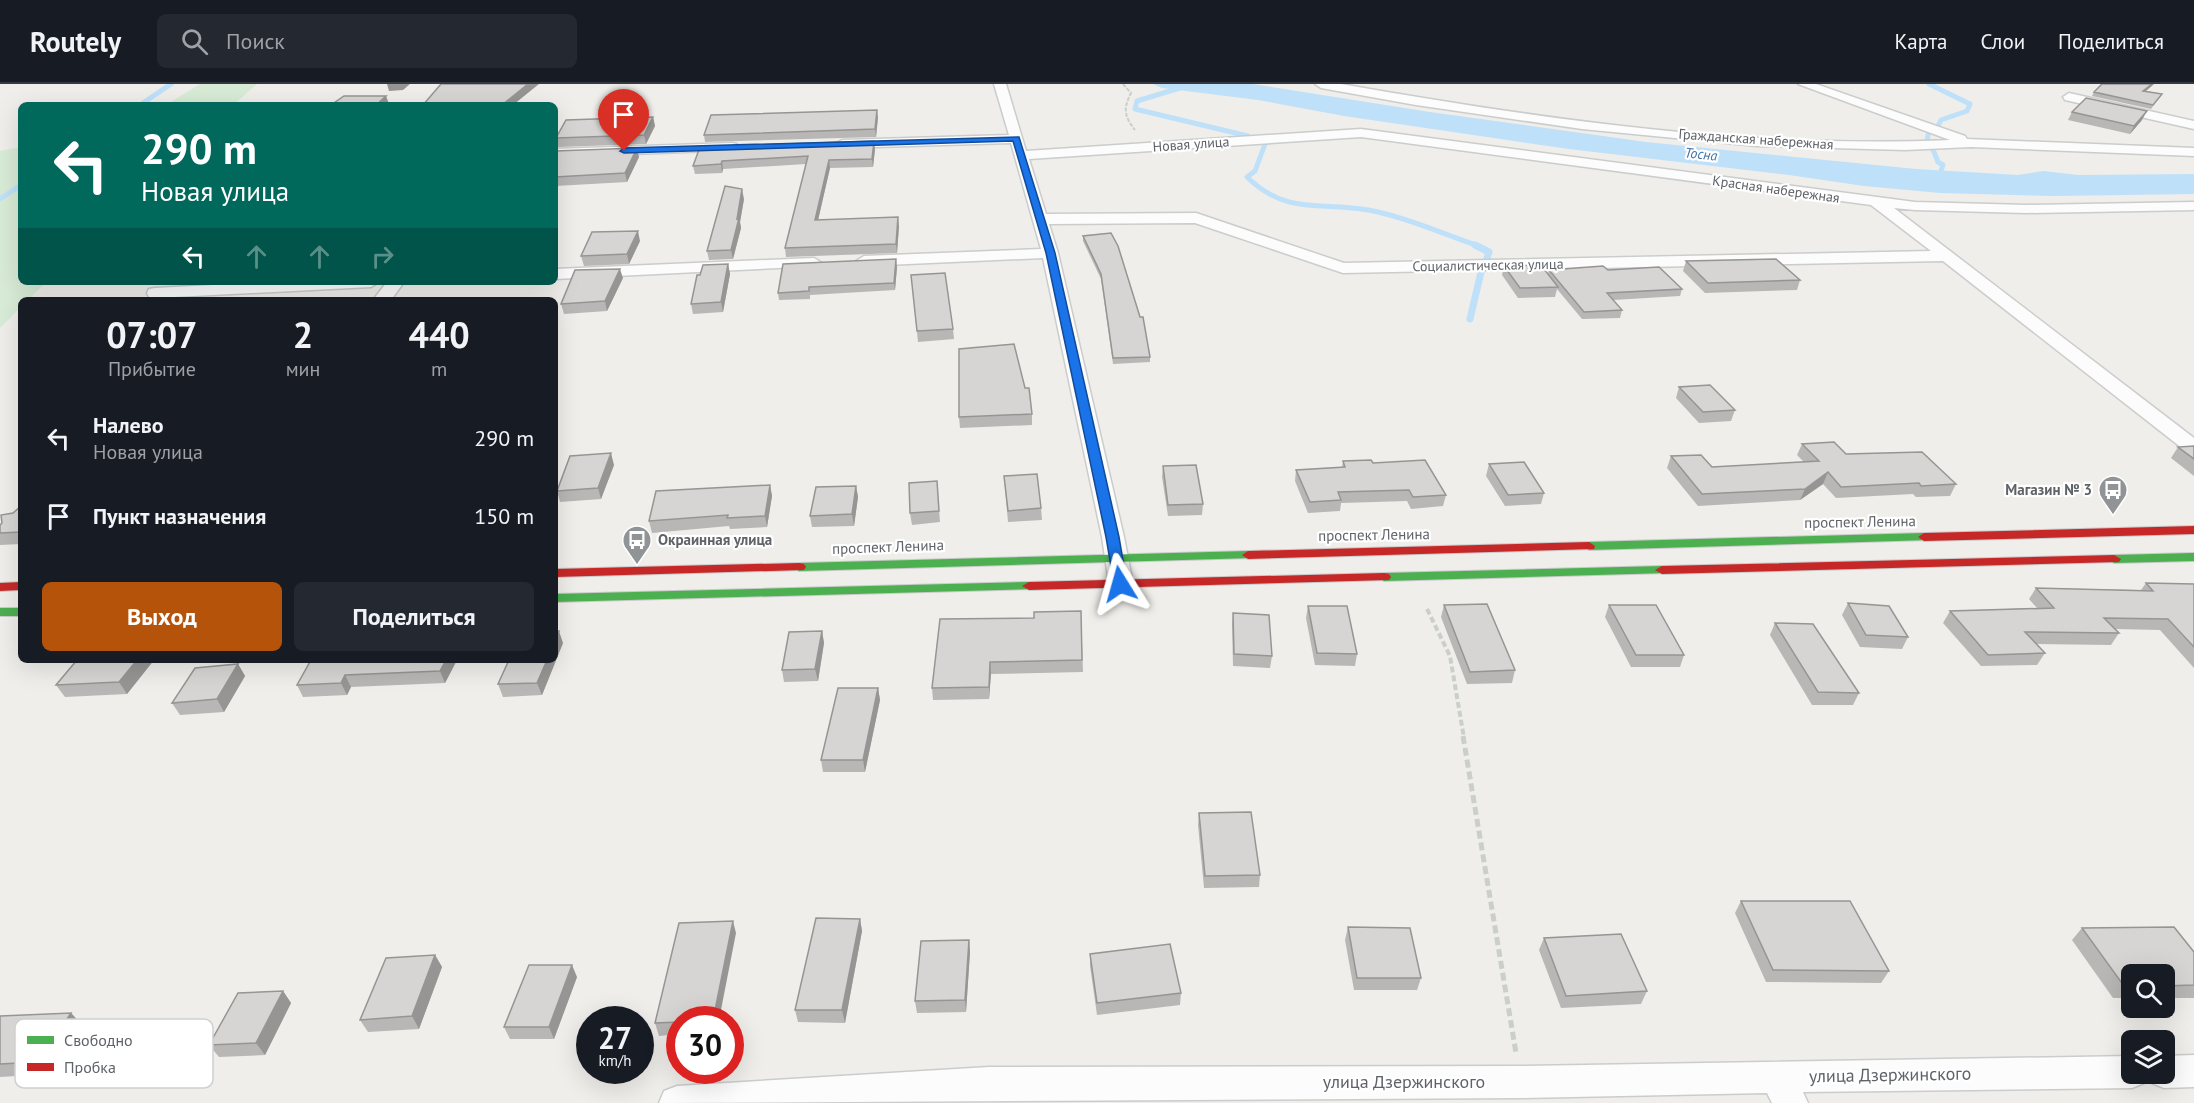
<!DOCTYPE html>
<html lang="ru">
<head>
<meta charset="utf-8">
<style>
	body { margin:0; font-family:"PT Sans",sans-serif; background:#242831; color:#f1f3f6; height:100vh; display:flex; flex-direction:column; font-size:22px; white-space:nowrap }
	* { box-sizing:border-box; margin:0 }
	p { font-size:20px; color:#9ea1a6 }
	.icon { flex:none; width:33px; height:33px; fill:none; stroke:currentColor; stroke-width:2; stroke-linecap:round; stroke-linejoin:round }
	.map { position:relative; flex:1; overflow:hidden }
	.drawer { position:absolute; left:18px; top:213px; width:540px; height:366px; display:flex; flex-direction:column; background:#171b24; border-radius:9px; box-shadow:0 6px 24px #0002 }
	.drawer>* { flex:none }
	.banner { position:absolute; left:18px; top:18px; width:540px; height:183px; border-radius:9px; box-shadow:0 6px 24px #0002; background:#00695c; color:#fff; overflow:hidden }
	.buttons { position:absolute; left:2121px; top:880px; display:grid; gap:12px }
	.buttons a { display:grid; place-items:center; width:54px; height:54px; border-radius:9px; background:#171b24; box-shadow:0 6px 24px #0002; font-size:30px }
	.speed { position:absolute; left:576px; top:922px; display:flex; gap:12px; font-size:30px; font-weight:700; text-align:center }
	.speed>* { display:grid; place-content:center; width:78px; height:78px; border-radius:50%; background:#171b24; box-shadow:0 6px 24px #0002; line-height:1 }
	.speed small { font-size:15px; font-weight:400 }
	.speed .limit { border:9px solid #d22; background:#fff; color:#111 }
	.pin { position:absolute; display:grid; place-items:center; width:51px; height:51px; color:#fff; margin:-62px -26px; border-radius:50% 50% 50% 0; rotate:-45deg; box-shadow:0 0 6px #0007 }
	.pin .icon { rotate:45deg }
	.me { position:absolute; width:66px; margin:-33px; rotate:352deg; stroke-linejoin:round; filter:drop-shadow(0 0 4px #0008) }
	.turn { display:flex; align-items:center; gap:21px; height:126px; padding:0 24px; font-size:27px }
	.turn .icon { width:78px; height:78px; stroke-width:2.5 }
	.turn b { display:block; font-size:42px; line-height:51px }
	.lanes { display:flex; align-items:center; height:57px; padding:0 24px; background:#0003; justify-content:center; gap:30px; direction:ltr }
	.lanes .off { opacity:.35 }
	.eta { display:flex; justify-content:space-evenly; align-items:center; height:102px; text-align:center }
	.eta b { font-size:36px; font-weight:600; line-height:42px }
	.button { display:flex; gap:12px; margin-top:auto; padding:12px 24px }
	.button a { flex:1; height:69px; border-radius:9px; background:#b45309; color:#fff; font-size:24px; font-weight:600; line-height:69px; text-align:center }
	.button a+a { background:#242831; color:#f1f3f6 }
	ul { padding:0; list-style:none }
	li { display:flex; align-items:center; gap:18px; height:78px; padding:0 24px }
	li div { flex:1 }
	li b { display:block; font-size:22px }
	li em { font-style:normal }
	header { display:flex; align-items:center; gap:36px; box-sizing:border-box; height:84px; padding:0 30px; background:#171b24; border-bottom:2px solid #363941 }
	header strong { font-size:28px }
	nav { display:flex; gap:33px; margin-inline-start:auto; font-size:21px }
	.search { width:420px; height:54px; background:#242831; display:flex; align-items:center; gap:15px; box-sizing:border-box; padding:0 21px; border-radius:9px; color:#9ea1a6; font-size:22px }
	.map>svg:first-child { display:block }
	.green { fill:#d8ebd6 }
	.water { fill:#bfe0f9 }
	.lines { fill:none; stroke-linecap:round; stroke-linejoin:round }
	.stream-far1 { stroke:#bfe0f9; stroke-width:5 }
	.stream { stroke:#bfe0f9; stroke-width:7 }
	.street-casing { stroke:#cbcccc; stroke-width:3 }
	.fast-casing { stroke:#cacacb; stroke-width:2 }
	.jam-casing { stroke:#cacacb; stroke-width:2 }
	.path-far2 { stroke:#cacfcc; stroke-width:2; stroke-dasharray:4 1.5; stroke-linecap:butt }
	.path-far1 { stroke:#cacfcc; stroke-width:4; stroke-dasharray:6 3; stroke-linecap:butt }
	.path { stroke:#cacfcc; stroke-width:5; stroke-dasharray:8 4; stroke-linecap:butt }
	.street { fill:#fdfcfc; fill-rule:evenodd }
	.fast { fill:#4caf50; fill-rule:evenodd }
	.jam { fill:#c62828; fill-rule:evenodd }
	.wall { fill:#b8b7b5 }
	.shaded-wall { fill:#969594 }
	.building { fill:#d6d5d3; stroke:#969594; stroke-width:1.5 }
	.route { fill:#1a73e8; stroke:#114b97; stroke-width:1.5 }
	.labels { text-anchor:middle; stroke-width:4.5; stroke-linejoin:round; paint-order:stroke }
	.far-street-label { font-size:14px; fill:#5f6368; stroke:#fff }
	.far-water-label { font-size:14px; font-style:italic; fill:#4174aa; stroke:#fff }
	.poi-label { font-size:15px; font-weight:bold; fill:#5f6368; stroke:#fff; text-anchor:end }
	.street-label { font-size:15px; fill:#5f6368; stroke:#fff }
	.near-street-label { font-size:18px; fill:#5f6368; stroke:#fff }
	.key { fill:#fff; stroke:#cfd0d2; stroke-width:1.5 }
	.key-label { font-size:16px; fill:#5f6368 }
</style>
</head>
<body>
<header>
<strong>Routely</strong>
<div class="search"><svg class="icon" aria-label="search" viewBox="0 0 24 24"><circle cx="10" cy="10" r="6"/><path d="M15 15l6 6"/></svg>Поиск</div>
<nav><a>Карта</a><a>Слои</a><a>Поделиться</a></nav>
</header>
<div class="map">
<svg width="2194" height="1019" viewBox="0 0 2194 1019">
	<rect width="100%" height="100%" fill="#efeeea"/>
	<path class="green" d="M200,0H257L233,21H166Z
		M21,63V198H46L28,216H21V223L0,244V67Z"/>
	<path class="water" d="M1153,0H1253L1430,28L1646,58L1916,85L2018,91L2043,87L2078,91L2194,90V110L2053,112L1940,109L1864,102L1789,91L1569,65L1344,32L1258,16L1162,4Z"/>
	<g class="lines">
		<path class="stream-far1" d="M1193,0L1137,17L1135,25L1248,52
			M1929,0L1970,20L1967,27L1941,36L1938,42
			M140,21L171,0
			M1927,57L1929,46
			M1265,60L1255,87L1247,93C1290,135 1327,115 1378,128C1413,136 1446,151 1479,162
			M1932,63L1938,78L1943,81L1938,95
			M0,115L21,101"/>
		<path class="stream" d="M1475,161L1489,168L1487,174
			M1470,235L1481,188"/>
		<g class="street-casing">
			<path id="street" d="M994,0H1006L1026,67L1361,45L1915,118L2026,121L2194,118V126L2026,129L1915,126L1894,124L2194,354V370L2187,368L1943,177L1343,189L1195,139L1049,140L1058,169L1124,453L1133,500L1129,505L1121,507L1113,505L1109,500L1102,453L1043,174L864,182L856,177L864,172L1041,165L1011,59L842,64L835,60L842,56L1009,51ZM1361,53L1871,121L1931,167L1344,179L1196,129L1046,130L1029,75Z
				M1315,0H1341C1541,35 1747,65 1950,56L1798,0H1816L1965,52L1967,55L2194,64V72L1971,63L1905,66L1757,62L1582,45L1416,21L1321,4Z
				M2069,9L2194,37V45L2065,16L2063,13Z
				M732,59L737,60L739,63L737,66L555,73V65Z
				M814,174L822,179L820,182L555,195V185Z
				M272,198H379L371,203L155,214L149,213L147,209L149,205L155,204Z
				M387,198H404L391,216H373Z
				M2194,971V1003L2164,1004L2152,999L2148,992L2144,999L2132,1004L1803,1008L1808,1019H1772L1767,1009L1521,1014L659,1019L664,1007L677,1002L989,983L1521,982L2132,972V990H2164V972Z"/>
		</g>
		<g class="fast-casing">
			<path id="fast" d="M1924,449L1929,450L1930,453L1929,456L1589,466L1583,462L1589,458Z
				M1248,467L1253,468L1254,471L1253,474L799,487L792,483L799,479Z
				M2194,469V477L2114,479L2107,475L2114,471Z
				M1662,482L1669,486L1667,489L1384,497L1377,493L1384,489Z
				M1029,498L1036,502L1034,505L555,518V510Z
				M0,524H21V532H0Z"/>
		</g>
		<g class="jam-casing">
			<path id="jam" d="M2194,442V450L1924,457L1918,453L1924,449Z
				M1589,458L1595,462L1594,465L1248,475L1242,471L1248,467Z
				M2114,471L2121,475L2119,478L1662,490L1655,486L1662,482Z
				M799,479L804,480L806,483L804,486L555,493V485Z
				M1384,489L1389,490L1391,493L1389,496L1029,506L1022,502L1029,498Z
				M21,498V506L0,507V499Z"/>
		</g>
		<path class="path-far2" d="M1123,0L1131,9C1123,25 1124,32 1135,46"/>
		<path class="path-far1" d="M1427,525L1450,572L1464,654"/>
		<path class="path" d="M1463,652L1516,969"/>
		<use href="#street" class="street"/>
		<use href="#fast" class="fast"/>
		<use href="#jam" class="jam"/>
	</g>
	<path class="wall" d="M2102,0H2154L2146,7L2162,10L2151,25L2092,12L2094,8Z
		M2072,28L2142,36L2130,50L2068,36Z
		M653,33L655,42L646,60L558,63L556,54Z
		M878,33L876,53L705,58L704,51Z
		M700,63L875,65L873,83L830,84L818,136L899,142L897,169L786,173L785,164L806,80L723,85L722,89L695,90L693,82Z
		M555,67L639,73L627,98L555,102Z
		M744,115L740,138L741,144L733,175L709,176L707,167Z
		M1083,152L1150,273V278L1113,280L1101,195L1083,157Z
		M640,157L629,180L584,182L581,172Z
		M1686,177L1800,196L1797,206L1705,209L1683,187Z
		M728,180L730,190L723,228L693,230L691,220L700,191Z
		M1504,182L1548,190L1549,186H1608L1682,205L1680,212L1613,216L1622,226L1620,234L1582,235L1557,205L1555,213L1518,214L1502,191Z
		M897,183L895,206L810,211V215L779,216L778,209Z
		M911,191L953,245L954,255L918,258Z
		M623,194L607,227L564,230L561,220Z
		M1679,303L1735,326L1731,337L1699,339L1676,314Z
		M1032,330V341L960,344L959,333Z
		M1802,360L1846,370L1956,400L1950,412L1916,413L1913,410L1836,414L1823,400L1800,416L1698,422L1667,384L1671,372L1712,383L1804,378L1797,371Z
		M2194,362V392L2171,374L2178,363Z
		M1343,377L1373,379L1446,411L1443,422L1411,425L1407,417L1341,419L1340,427L1308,429L1295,397L1296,386L1342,383Z
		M1489,380L1544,409L1541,420L1505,422L1486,392Z
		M614,381L601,415L560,418L557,407Z
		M1163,382L1203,420L1202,431L1168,432L1162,393Z
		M1004,392L1041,424L1042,436L1008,438Z
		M937,397L940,438L912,441L910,429Z
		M770,401L772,412L767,443L730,445L729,442L652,449L649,437Z
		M856,402L858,413L854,442L812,443L810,432Z
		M21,422V460L0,461V441Z
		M2146,499L2194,500V584L2160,546L2115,545L2119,549L2111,561L2036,560L2045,569L2037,581L1981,582L1943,539L1950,527L2037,524L2029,515L2036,504L2141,506Z
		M1848,519L1908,553L1902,565L1860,563L1842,531Z
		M1444,521L1515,586L1512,599L1467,600L1441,533Z
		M1609,521L1684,571L1680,583H1631L1605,533Z
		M1308,522L1357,570L1355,582L1315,581L1306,534Z
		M1081,527L1083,588L991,590L989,615L933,616L932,604L1034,534Z
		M1233,529L1272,572L1270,584L1233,582L1232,541Z
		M1775,539L1859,609L1853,621H1812L1770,551Z
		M822,547L824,559L818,597L784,598L782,586Z
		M563,559L542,611L503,613L498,600Z
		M154,576L127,610L65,613L56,601Z
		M311,576H457L445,599L351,603L347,611L303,613L297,601Z
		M238,580L245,592L224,628L180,631L172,619Z
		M878,604L880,616L865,688H823L821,676Z
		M1199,729L1260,791L1259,803L1204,804L1198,741Z
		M1741,817L1889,887L1881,899L1766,898L1735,829Z
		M860,835L862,847L845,939L798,938L795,926Z
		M1348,843L1421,894L1417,906H1354L1345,856Z
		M2082,844L2194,868V914H2164V891H2132V914H2113L2072,856Z
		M736,849L680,936V950L659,952L655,939Z
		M1544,854L1647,907L1641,920L1561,924L1539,866Z
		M969,856L970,868L966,928L917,929L915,917Z
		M1090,870L1181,909L1180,921L1097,931L1090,882Z
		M435,871L442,883L419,945L368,948L360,936Z
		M577,893L554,955H510L504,943Z
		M283,907L291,919L265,971L219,973L209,961Z
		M71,929L82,941L50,990L0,993V932Z"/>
	<path class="shaded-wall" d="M387,0H410L403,6L389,7Z
		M528,0H539L513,21H502Z
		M2152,0H2154L2141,11L2143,7Z
		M386,12L389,20L387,21H376Z
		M877,26L878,33L876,53L875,45Z
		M2147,27L2142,36L2130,50L2134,42Z
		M653,33L655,42L646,60L644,51Z
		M874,57L875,65L873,83L872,75Z
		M637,64L639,73L627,98L625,89Z
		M829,76L830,84L816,145L815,136Z
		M722,77L723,85L722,89L721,80Z
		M742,105L744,115L740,138L741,144L733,175L731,166Z
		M898,133L899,142L897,169L896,160Z
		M638,147L640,157L629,180L627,170Z
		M896,175L897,183L895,206L894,199Z
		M728,180L730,190L723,228L721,218Z
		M620,185L623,194L607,227L605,217Z
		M557,343L558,349L555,356V347Z
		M611,369L614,381L601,415L598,404Z
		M1828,388L1823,400L1800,416L1805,405Z
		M770,401L772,412L767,443L765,432Z
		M856,402L858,413L854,442L852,430Z
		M559,547L563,559L542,611L537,599L547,576H555V556Z
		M822,547L824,559L818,597L815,585Z
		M137,576H154L127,610L119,598Z
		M446,576H457L445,599L440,587Z
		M990,578L991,590L989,615V603Z
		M238,580L245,592L224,628L217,615Z
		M345,591L351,603L347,611L341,599Z
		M878,604L880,616L865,688L863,676Z
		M860,835L862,847L845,939L842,926Z
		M733,837L736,849L719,936H713Z
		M969,856L970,868L966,928L965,916Z
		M435,871L442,883L419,945L412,932Z
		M572,881L577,893L554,955L549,943Z
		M283,907L291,919L265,971L256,959Z
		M71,929L82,941L50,990L38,978Z"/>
	<path class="building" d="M441,0H528L502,21H423Z
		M2102,0H2152L2143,7L2162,10L2153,21L2094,8Z
		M344,12H386L376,21H331Z
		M2086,14L2147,27L2134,42L2072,28Z
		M877,26L875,45L704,51L711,31Z
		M653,33L644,51L556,54L566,36Z
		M874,57L872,75L829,76L815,136L898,133L896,160L785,164L808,72L722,77L721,80L693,82L700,63Z
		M637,64L625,89L555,93V67Z
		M725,102L742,105L737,135L739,134L731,166L707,167Z
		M638,147L627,170L581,172L592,148Z
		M1111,149L1118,162L1140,233H1143L1150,273L1113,274L1101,190L1083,152Z
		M896,175L894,199L809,203V207L778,209L783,180Z
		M1776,175L1800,196L1708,199L1686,177Z
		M728,180L721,218L691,220L697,191H700L703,181Z
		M1541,181L1558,203L1520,204L1504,182Z
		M1603,182L1608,186L1659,183L1682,205L1607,209L1622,226L1584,228L1549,186Z
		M620,185L605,217L561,220L575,186Z
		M945,189L953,245L917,247L911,191Z
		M1014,260L1025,304H1029L1032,330L959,333V265Z
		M1710,301L1735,326L1703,328L1679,303Z
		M1834,358L1846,370L1922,368L1956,400L1921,402L1919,399L1841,403L1828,388L1805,405L1702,410L1671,372L1701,371L1712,383L1819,377L1802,360Z
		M2194,362V375L2178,363Z
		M611,369L598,404L557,407L570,372Z
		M1371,376L1373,379L1425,376L1446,411L1413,413L1409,406L1338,408L1341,416L1310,418L1296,386L1345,383L1343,377Z
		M1524,378L1544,409L1508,411L1489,380Z
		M1196,381L1203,420L1168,421L1163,382Z
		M1037,390L1041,424L1008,427L1004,392Z
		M937,397L939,427L910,429L909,399Z
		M770,401L765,432L727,434L728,431L649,437L656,407Z
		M856,402L852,430L810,432L816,403Z
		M21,422V448L0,449V441L2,439L1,431L13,429Z
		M2146,499L2194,500V563L2168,535L2104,534L2119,549L2025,548L2045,569L1988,571L1950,527L2054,524L2036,504L2153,507Z
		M1848,519L1889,522L1908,553L1866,551Z
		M1487,520L1515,586L1470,588L1444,521Z
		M1609,521H1656L1684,571H1636Z
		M1308,522H1347L1357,570L1317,569Z
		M1081,527L1082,576L990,578L989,603L932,604L940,535L1034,534V528Z
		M1233,529L1269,531L1272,572L1234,570Z
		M1775,539L1813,540L1859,609L1818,608Z
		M559,547L555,556V548Z
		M822,547L815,585L782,586L789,548Z
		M77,576H137L119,598L56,601Z
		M311,576H446L440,587L345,591L341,599L297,601Z
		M509,576H547L537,599L498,600Z
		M238,580L217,615L172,619L195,584Z
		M838,604H878L863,676H821Z
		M1251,728L1260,791L1205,792L1199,729Z
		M1741,817H1850L1889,887L1773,886Z
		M816,834L860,835L842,926H795Z
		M733,837L713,936H680V938L655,939L679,839Z
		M1348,843L1410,844L1421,894H1357Z
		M2174,843L2194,868V901L2164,902V891H2132V902H2124L2082,844Z
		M1621,850L1647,907L1566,912L1544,854Z
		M969,856L965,916L915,917L921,857Z
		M1170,860L1181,909L1097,919L1090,870Z
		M435,871L412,932L360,936L386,874Z
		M529,881H572L549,943H504Z
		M283,907L256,959L209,961L238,909Z
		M71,929L38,978L0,980V932Z"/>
	<path class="route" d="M1019,53L1055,169L1119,453L1127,500L1120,504L1114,500L1106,453L1046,169L1013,57L624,69L620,67L624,64Z"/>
	<defs>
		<g id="bus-pin" transform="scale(1.5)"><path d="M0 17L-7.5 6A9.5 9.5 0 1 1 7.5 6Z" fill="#919496" stroke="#fff"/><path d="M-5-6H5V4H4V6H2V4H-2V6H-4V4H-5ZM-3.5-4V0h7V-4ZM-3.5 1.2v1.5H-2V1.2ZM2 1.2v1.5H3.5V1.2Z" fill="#fff"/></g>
	</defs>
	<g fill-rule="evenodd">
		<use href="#bus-pin" x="2113" y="406"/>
		<use href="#bus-pin" x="637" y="456"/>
	</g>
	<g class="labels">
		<g class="far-street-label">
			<text transform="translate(1756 55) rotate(4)" y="5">Гражданская набережная</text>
			<text transform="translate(1191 60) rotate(-4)" y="5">Новая улица</text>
			<text transform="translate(1776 105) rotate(8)" y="5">Красная набережная</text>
			<text transform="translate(1488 181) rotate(-1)" y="5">Социалистическая улица</text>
		</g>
		<g class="far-water-label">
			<text transform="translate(1701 70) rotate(6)" y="5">Тосна</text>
		</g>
		<g class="poi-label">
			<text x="2092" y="411">Магазин № 3</text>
			<text x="658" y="461" text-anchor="start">Окраинная улица</text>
		</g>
		<g class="street-label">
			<text transform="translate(1860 438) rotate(-1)" y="5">проспект Ленина</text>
			<text transform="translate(1374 451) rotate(-1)" y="5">проспект Ленина</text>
			<text transform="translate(888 463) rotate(-2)" y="5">проспект Ленина</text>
		</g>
		<g class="near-street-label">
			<text transform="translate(1890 991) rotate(-1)" y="6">улица Дзержинского</text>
			<text x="1404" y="1004">улица Дзержинского</text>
		</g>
	</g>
	<rect x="15" y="935" width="198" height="69" rx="9" class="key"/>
	<rect x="27" y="952" width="27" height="8" fill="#4caf50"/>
	<rect x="27" y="979" width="27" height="8" fill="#c62828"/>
	<g class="key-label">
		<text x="64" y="962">Свободно</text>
		<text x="64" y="989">Пробка</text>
	</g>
</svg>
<div class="buttons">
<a><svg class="icon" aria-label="search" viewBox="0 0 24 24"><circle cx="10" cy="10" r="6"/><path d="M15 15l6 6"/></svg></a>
<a><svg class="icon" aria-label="layers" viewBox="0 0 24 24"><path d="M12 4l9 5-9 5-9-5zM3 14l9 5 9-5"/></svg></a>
</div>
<div class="speed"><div>27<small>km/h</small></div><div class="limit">30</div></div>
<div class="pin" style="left:624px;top:67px;background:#d93025"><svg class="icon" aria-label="arrive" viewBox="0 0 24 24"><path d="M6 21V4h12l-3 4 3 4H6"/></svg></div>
<svg class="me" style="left:1120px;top:500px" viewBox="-20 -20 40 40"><path d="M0-17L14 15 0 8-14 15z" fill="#1a73e8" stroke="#fff" stroke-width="4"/></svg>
<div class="banner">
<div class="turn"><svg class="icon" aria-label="left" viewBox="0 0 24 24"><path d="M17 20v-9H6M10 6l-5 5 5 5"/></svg><div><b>290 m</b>Новая улица</div></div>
<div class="lanes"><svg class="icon" aria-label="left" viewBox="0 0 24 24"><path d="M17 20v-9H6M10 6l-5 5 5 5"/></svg><svg class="icon off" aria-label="ahead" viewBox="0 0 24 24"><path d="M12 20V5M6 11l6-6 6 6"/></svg><svg class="icon off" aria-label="ahead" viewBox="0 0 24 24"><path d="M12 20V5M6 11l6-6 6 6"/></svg><svg class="icon off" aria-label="right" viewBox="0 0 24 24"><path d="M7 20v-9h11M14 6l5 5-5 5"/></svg></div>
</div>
<section class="drawer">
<div class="eta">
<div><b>07:07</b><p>Прибытие</p></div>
<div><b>2</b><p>мин</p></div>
<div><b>440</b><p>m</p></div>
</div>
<ul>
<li><svg class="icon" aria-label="left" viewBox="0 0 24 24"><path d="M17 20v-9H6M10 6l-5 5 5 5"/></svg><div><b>Налево</b><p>Новая улица</p></div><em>290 m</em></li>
<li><svg class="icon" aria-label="arrive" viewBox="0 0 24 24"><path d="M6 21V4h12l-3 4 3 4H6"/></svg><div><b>Пункт назначения</b></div><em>150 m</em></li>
</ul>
<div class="button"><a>Выход</a><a>Поделиться</a></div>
</section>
</div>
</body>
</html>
